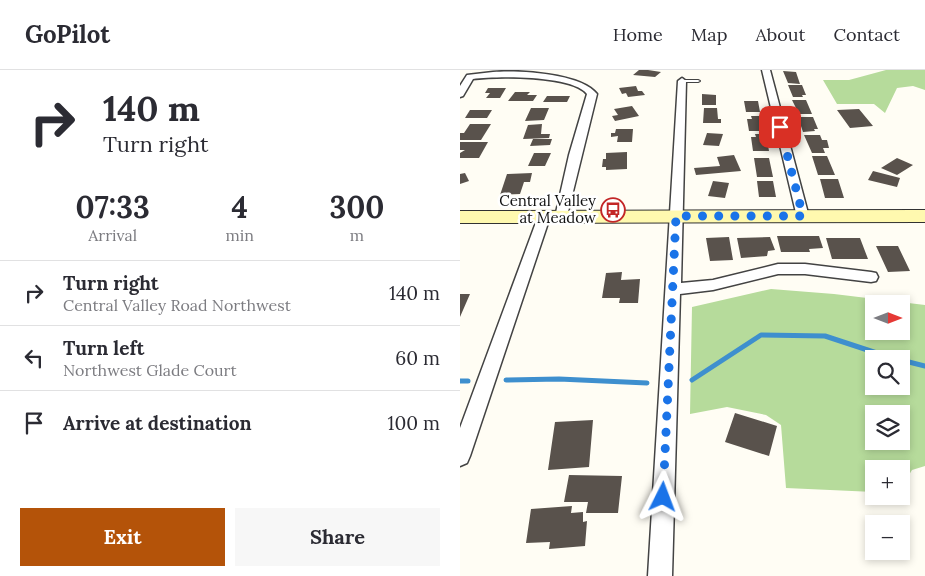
<!DOCTYPE html>
<html lang="en">
<head>
<meta charset="utf-8">
<style>
	body { margin:0; font-family:Lora,serif; background:#f7f7f7; color:#2b2b33; height:100vh; display:flex; flex-direction:column; font-size:19px; white-space:nowrap }
	* { box-sizing:border-box; margin:0 }
	p { font-size:16px; color:#7c7c81 }
	.icon { flex:none; width:28px; height:28px; fill:none; stroke:currentColor; stroke-width:2; stroke-linecap:round; stroke-linejoin:round }
	.map { position:relative; flex:1; overflow:hidden }
	.sheet { display:flex; flex-direction:column; background:#fff; width:460px }
	.sheet>* { flex:none }
	.hud { background:#fff; color:#2b2b33; overflow:hidden }
	.needle { width:32px; rotate:90deg }
	.controls { position:absolute; left:405px; top:225px; display:grid; gap:10px }
	.controls a { display:grid; place-items:center; width:45px; height:45px; border-radius:0px; background:#fff; box-shadow:0 2px 8px #0003; font-size:25px }
	.pin { position:absolute; display:grid; place-items:center; width:42px; height:42px; color:#fff; margin:-21px; border-radius:10px; box-shadow:0 2px 8px #0006 }
	.me { position:absolute; width:55px; margin:-28px; rotate:3deg; stroke-linejoin:round; filter:drop-shadow(0 0 4px #0008) }
	.turn { display:flex; align-items:center; gap:18px; height:105px; padding:0 20px; font-size:22px }
	.turn .icon { width:65px; height:65px; stroke-width:2.5 }
	.turn b { display:block; font-size:35px; line-height:42px }
	.eta { display:flex; justify-content:space-evenly; align-items:center; height:85px; text-align:center }
	.eta b { font-size:30px; font-weight:700; line-height:35px }
	.cta { display:flex; gap:10px; margin-top:auto; padding:10px 20px }
	.cta a { flex:1; height:58px; border-radius:0px; background:#b45309; color:#fff; font-size:20px; font-weight:700; line-height:58px; text-align:center }
	.cta a+a { background:#f7f7f7; color:#2b2b33 }
	ul { padding:0; list-style:none }
	li { display:flex; align-items:center; gap:15px; height:65px; padding:0 20px; border-top:1px solid #e1e1e2 }
	li div { flex:1 }
	li b { display:block; font-size:19px }
	li em { font-style:normal }
	header { display:flex; align-items:center; gap:30px; box-sizing:border-box; height:70px; padding:0 25px; background:#fff; border-bottom:1px solid #e1e1e2 }
	header strong { font-size:24px }
	nav { display:flex; gap:28px; margin-inline-start:auto; font-size:18px }
	main { display:flex; flex:1; min-height:0 }
	.map>svg:first-child { display:block }
	.forest { fill:#b6db9b; fill-rule:evenodd }
	.lines { fill:none; stroke-linecap:round; stroke-linejoin:round }
	.stream { stroke:#3e8fce; stroke-width:5 }
	.building { fill:#59524c }
	.lane-casing { stroke:#434343; stroke-width:2 }
	.street-casing { stroke:#434343; stroke-width:3 }
	.secondary-casing { stroke:#323232; stroke-width:2 }
	.lane { fill:#fff; fill-rule:evenodd }
	.street { fill:#fff; fill-rule:evenodd }
	.secondary { fill:#fff9af; fill-rule:evenodd }
	.route { stroke:#1a73e8; stroke-width:9; stroke-dasharray:0 16.2 }
	.labels { text-anchor:middle; stroke-width:5; stroke-linejoin:round; paint-order:stroke }
	.far-poi-label { font-size:15px; fill:#101010; stroke:#fff; text-anchor:end }
</style>
</head>
<body>
<header>
<strong>GoPilot</strong>
<nav><a>Home</a><a>Map</a><a>About</a><a>Contact</a></nav>
</header>
<main>
<section class="sheet">
<div class="hud">
<div class="turn"><svg class="icon" aria-label="right" viewBox="0 0 24 24"><path d="M7 20v-9h11M14 6l5 5-5 5"/></svg><div><b>140 m</b>Turn right</div></div>
</div>
<div class="eta">
<div><b>07:33</b><p>Arrival</p></div>
<div><b>4</b><p>min</p></div>
<div><b>300</b><p>m</p></div>
</div>
<ul>
<li><svg class="icon" aria-label="right" viewBox="0 0 24 24"><path d="M7 20v-9h11M14 6l5 5-5 5"/></svg><div><b>Turn right</b><p>Central Valley Road Northwest</p></div><em>140 m</em></li>
<li><svg class="icon" aria-label="left" viewBox="0 0 24 24"><path d="M17 20v-9H6M10 6l-5 5 5 5"/></svg><div><b>Turn left</b><p>Northwest Glade Court</p></div><em>60 m</em></li>
<li><svg class="icon" aria-label="arrive" viewBox="0 0 24 24"><path d="M6 21V4h12l-3 4 3 4H6"/></svg><div><b>Arrive at destination</b></div><em>100 m</em></li>
</ul>
<div class="cta"><a>Exit</a><a>Share</a></div>
</section>
<div class="map">
<svg width="465" height="506" viewBox="0 0 465 506">
	<rect width="100%" height="100%" fill="#fffdf4"/>
	<path class="forest" d="M426,0H465V20L453,16L437,18L425,43L414,34H377L363,10H389Z
		M311,219L374,224L465,235V396L452,400L441,418V399H414V422L326,418L321,355L306,345L267,337L230,344L232,237ZM414,234H441V261H414ZM414,289H441V316H414ZM414,344H441V371H414Z"/>
	<g class="lines">
		<path class="stream" d="M441,290L465,296
			M46,310L99,309L187,313
			M232,310L301,265L365,266L435,289
			M0,311H8"/>
	</g>
	<path class="building" d="M179,0H188L201,2L195,7L173,5Z
		M323,1L336,2L340,14L328,13Z
		M328,15H342L346,25H342L343,27H333Z
		M176,16L178,21H182L185,25L168,27L166,23L162,24L159,18Z
		M28,18H46L40,28H26L30,23H25Z
		M55,22H70L67,25H77L73,31H48Z
		M242,24L256,25V35H242Z
		M87,26H110L107,32H83Z
		M332,30H346L352,44H339Z
		M284,31H298L300,42H286Z
		M172,36L179,46L155,51L152,46L158,45L154,39Z
		M71,38H89L84,50L65,51Z
		M244,38H257L258,49H261V53H243Z
		M399,39L413,56L390,58L377,40Z
		M10,40H32L27,48H5Z
		M291,46H301L304,61H289L287,49H292Z
		M338,47H353L358,59H354L355,61L343,62Z
		M10,54H31L21,70H0V63H4Z
		M82,54L81,64H90L89,68L63,69L68,55Z
		M156,59H173L172,72H157L158,66L151,67V63H155Z
		M247,63L263,64L259,76L243,75Z
		M295,64H306L309,81H293L291,67H296Z
		M344,65H360L362,70H367L369,78H363L365,83H352Z
		M73,69H92L90,75L70,76Z
		M0,72H28L19,88H0V83L5,80H0Z
		M167,82V99L146,100V97H142L143,89H146V83Z
		M74,83H91L85,96H68Z
		M274,85L281,101L236,105L234,98L260,96L257,87Z
		M352,86H367L375,105H358Z
		M294,88H309L313,107H297Z
		M437,88L453,95L437,105L421,98Z
		M413,101L440,108L437,117L408,110Z
		M5,103L9,111L0,114V104Z
		M72,103L70,112H64L60,124L40,125L47,104Z
		M360,109H378L384,128H365Z
		M253,111L269,113L265,128L248,126Z
		M297,111H313L316,127H299Z
		M317,166H359L363,178L349,179L350,182H321Z
		M269,167L273,190L250,191L246,168Z
		M310,167L315,180L308,181L307,186L281,188L277,168Z
		M366,168H400L408,189H372Z
		M416,176H438L450,201L428,202Z
		M162,202L161,210L180,209L178,233H159L160,228H142L146,203Z
		M0,224H10L0,247Z
		M275,343L317,356L309,386L265,372Z
		M133,350L129,397L88,400L95,352Z
		M109,405L162,406L158,443H126L128,432H104Z
		M112,436L111,443L123,442V452L127,451L125,476L89,479L90,472L66,473L71,439Z"/>
	<g class="lines">
		<g class="lane-casing">
			<path id="lane" d="M220,10H238L240,11L238,12H220Z"/>
		</g>
		<g class="street-casing">
			<path id="street" d="M302,0H310L349,147L348,150L343,151L337,147Z
				M33,2C58,0 121,3 137,24L106,150L101,151L95,147L109,85L127,24C112,5 37,6 13,9L3,26L0,27V16L7,5Z
				M222,8L226,11L221,213L253,210L318,194H345L411,202L416,203L418,207L416,211L411,212L345,204H318L253,220L220,224L212,506H188L218,11Z
				M84,143L90,147L10,386L7,393L0,396V358L78,147Z"/>
		</g>
		<g class="secondary-casing">
			<path id="secondary" d="M465,140V152L0,153V141Z"/>
		</g>
		<use href="#lane" class="lane"/>
		<use href="#street" class="street"/>
		<use href="#secondary" class="secondary"/>
	</g>
	<g class="lines">
		<path class="route" d="M203,427L216,146H343L320,57"/>
	</g>
	<defs>
		<g id="bus-ring" transform="scale(1.25)"><circle r="9.5" fill="#fff" stroke="#c32627" stroke-width="1.5"/><path d="M-5-6H5V4H4V6H2V4H-2V6H-4V4H-5ZM-3.5-4V0h7V-4ZM-3.5 1.2v1.5H-2V1.2ZM2 1.2v1.5H3.5V1.2Z" fill="#c32627"/></g>
	</defs>
	<g fill-rule="evenodd">
		<use href="#bus-ring" x="153" y="140"/>
	</g>
	<g class="labels">
		<g class="far-poi-label">
			<text x="136" y="136">Central Valley<tspan x="136" dy="17">at Meadow</tspan></text>
		</g>
	</g>
</svg>
<div class="controls">
<a><svg class="needle" viewBox="-14 -14 28 28"><path d="M0-13l5 13h-10z" fill="#e53935"/><path d="M0 13l5-13h-10z" fill="#7c7c81"/></svg></a>
<a><svg class="icon" aria-label="search" viewBox="0 0 24 24"><circle cx="10" cy="10" r="6"/><path d="M15 15l6 6"/></svg></a>
<a><svg class="icon" aria-label="layers" viewBox="0 0 24 24"><path d="M12 4l9 5-9 5-9-5zM3 14l9 5 9-5"/></svg></a>
<a>+</a>
<a>−</a>
</div>
<div class="pin" style="left:320px;top:57px;background:#d93025"><svg class="icon" aria-label="arrive" viewBox="0 0 24 24"><path d="M6 21V4h12l-3 4 3 4H6"/></svg></div>
<svg class="me" style="left:203px;top:427px" viewBox="-20 -20 40 40"><path d="M0-17L14 15 0 8-14 15z" fill="#1a73e8" stroke="#fff" stroke-width="4"/></svg>
</div>
</main>
</body>
</html>
